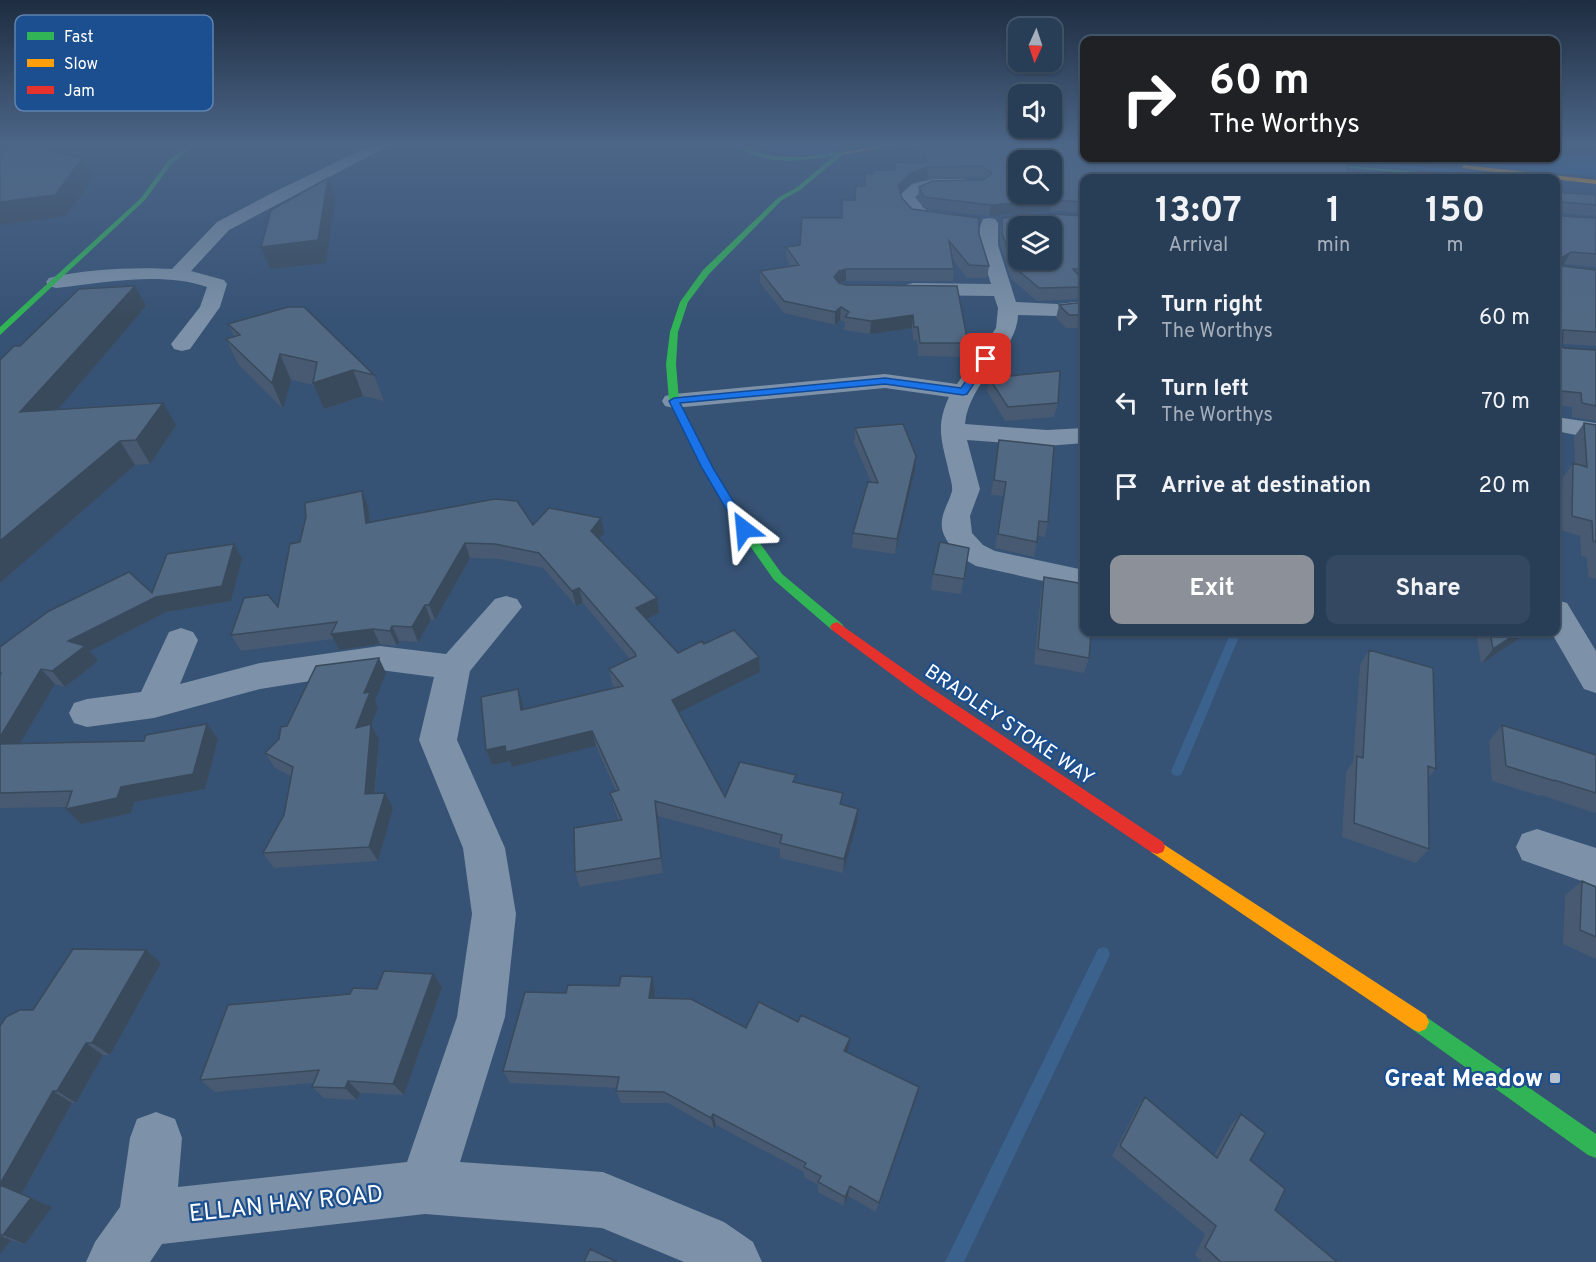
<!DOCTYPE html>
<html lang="en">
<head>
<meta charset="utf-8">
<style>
	body { margin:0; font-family:Overpass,sans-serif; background:#344961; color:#f1f3f6; height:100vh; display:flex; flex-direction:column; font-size:22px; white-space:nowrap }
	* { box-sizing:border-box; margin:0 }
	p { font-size:20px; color:#a5aeba }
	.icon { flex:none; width:33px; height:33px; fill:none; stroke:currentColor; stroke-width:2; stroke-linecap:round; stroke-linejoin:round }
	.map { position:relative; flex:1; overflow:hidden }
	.panel { position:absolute; left:1080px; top:174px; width:480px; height:462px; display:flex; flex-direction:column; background:#283e57; border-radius:12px; box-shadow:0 2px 4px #0004,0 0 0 2px #44576d }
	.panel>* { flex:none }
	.top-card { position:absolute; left:1080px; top:36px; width:480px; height:126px; border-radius:12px; box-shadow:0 2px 4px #0004,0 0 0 2px #44576d; background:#202124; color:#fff; overflow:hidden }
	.needle { width:39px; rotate:183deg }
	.fabs { position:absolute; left:1008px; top:18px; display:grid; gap:12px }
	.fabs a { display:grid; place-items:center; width:54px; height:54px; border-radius:12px; background:#283e57; box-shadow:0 2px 4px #0004,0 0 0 2px #44576d; font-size:30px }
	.pin { position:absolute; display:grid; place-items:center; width:51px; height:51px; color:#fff; margin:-26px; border-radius:12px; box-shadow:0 3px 9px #0006 }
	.me { position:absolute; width:66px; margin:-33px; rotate:331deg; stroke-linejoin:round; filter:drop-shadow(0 0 4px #0008) }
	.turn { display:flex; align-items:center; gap:21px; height:126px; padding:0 30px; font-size:27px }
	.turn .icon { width:78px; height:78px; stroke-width:2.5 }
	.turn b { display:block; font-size:42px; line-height:51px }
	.eta { display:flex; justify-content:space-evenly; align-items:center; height:102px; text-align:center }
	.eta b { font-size:36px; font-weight:700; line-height:42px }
	.button { display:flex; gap:12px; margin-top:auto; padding:12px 30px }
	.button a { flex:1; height:69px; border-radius:12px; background:#8c9099; color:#fff; font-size:24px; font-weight:700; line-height:69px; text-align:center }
	.button a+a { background:#344961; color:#f1f3f6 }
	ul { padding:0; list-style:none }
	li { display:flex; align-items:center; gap:18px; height:84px; padding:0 30px }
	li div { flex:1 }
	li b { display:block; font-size:22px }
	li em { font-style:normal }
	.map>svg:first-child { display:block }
	.green { fill:#2f66a5 }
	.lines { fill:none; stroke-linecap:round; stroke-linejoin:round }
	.stream { fill:#3b618d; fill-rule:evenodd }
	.street { fill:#7d92a8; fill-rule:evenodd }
	.fast { fill:#30b455; fill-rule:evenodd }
	.slow { fill:#ff9f0a; fill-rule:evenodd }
	.jam { fill:#e5322d; fill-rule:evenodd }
	.wall { fill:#475a72 }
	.shaded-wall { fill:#394a5c }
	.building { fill:#526984; stroke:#394a5c; stroke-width:1.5; fill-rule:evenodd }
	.route { fill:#1a73e8; stroke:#114b97; stroke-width:1.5 }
	.poi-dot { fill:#b9c2ce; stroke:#1b4f8f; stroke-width:2 }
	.labels { text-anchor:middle; stroke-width:4.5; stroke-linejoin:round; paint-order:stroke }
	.street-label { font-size:20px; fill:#fff; stroke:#1b4f8f }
	.near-poi-label { font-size:24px; font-weight:bold; fill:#fff; stroke:#1b4f8f; text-anchor:end }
	.near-street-label { font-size:24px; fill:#fff; stroke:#1b4f8f }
	.key { fill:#1b4f8f; stroke:#5f84b1; stroke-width:1.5 }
	.key-label { font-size:16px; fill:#fff }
</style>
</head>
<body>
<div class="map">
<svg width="1596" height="1262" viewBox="0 0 1596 1262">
	<rect width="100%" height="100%" fill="#365274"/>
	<path class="green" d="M754,144H845C827,160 774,157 754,144Z
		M1556,155H1596V176L1391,158H1556Z
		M1283,158H1322L1547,178H1518Z"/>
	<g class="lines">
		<path class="stream" d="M1231,632H1241L1183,771L1181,775L1177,776L1173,775L1171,771Z
			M1103,947L1108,949L1110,954L1108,959L964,1262H945L1098,949Z"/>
		<path class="street" d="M374,144H392L229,230L191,271L224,280L227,284L220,307L190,349L182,351L174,349L171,344L200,307L207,287C161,271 103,283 56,288L49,286L46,282L49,278C86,269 134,267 172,269L217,222L276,191Z
			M933,179H964L972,184C961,196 932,182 915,197L926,210L960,215L962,219L960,223C935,229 909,220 899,196L912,184Z
			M989,218L995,219L998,223V245L1016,302L1058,304L1084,301V313L1058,316L1018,315C1017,352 969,381 965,424L1047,430L1084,428V443L1047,446L967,440L980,489L970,516L972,533L983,545L995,551L1084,570V590L976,566C963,559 950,549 944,535C937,518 948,506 952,491C953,484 949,475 948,468C941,439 936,425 949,397L885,388L674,408L665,406L662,401L665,396L674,394L885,374L957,384L996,328L998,308L994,296L913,295L906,293L903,289L906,285L913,283L991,284C986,266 973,237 983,219Z
			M1556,417L1596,423V439L1556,431Z
			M506,596L517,599L522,607L470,671L457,740L505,848L516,914L505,1017L460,1162L603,1172L724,1222L753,1242L762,1262H684L602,1228L425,1214L162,1244L150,1262H86L95,1242L120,1207L130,1138L137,1119L156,1112L175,1119L182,1138L178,1187L407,1162L457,1017L472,914L463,848L419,740L434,677L380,670L260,689L154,718L87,727L74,723L69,713L74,703L87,699L141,692L169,632L181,628L193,632L198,640L180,684L260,663L380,646L446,654L495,599Z
			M1556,600L1567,603L1596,651V693L1584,689L1551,632H1556Z
			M1537,829L1596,848V886L1522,860L1516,847L1522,834Z"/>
		<path class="fast" d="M191,144H197L172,163L145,200L0,335V327L141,198L168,161Z
			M733,144C744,144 754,152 765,154C790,160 817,156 842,151L845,153L800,190L782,200L709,274L688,302L678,332L676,364L679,401L712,468L749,528L782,574L842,624L844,627L842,630H832L774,580L738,529L702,468L669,401L666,364L670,332L680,302L703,270L778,198L796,188L834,156C801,162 761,166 733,144Z
			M1234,158H1253L1490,178H1470Z
			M1419,1012L1596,1134V1158L1588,1155L1412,1029L1409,1022L1412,1015Z"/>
		<path class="slow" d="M890,144H904L846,154L843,152Z
			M1464,165L1596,180V184L1462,168Z
			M1157,840L1426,1015L1429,1022L1426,1029L1419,1032L1412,1029L1151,852L1149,847L1151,842Z"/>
		<path class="jam" d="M837,622L928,686L1163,842L1165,847L1163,852L1157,854L1151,852L918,694L832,630L830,627L832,624Z"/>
	</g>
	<path class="wall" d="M914,144H1048L1348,175L1388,178H1084V213L1050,211L989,216L923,208L918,198L919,187L983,180L984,179L980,177L927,178L911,183L900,193L902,198L912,209L979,234L989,266L987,278H967L952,258L954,269L953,281H846L839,283L968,343L966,357L918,356L917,340H913L912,328L870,334L844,330L845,322L840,320L835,325L784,313L760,283V271L791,266L786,258V247L800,245L842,218L864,186L865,173L872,174L894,170L895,162L923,163Z
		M1556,144H1596V146H1556Z
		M1309,158H1346L1345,160Z
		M1556,192L1596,195V216L1560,213L1562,216L1596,218V267L1564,264L1563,265L1596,270V346L1562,344V346L1564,348L1596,350V421L1572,417V407L1556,405Z
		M1084,216V299L1037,301L1011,279L1000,245V229L1002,218Z
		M135,286L146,306L57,410L163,403L176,425L150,464L135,465L0,583V360L20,346Z
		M1084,302V328H1066L1056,318L1059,305Z
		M228,324L374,375L384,401L363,396L324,409L314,385L291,380L283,409L238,364L226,339L234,336Z
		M989,378L1058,403L1054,417L1005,421L987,391Z
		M1584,423L1596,425V579L1588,577L1587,558L1581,556L1580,536L1560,530L1563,477L1573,463L1575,464L1574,437Z
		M855,428L915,470L895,554L852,548L853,533L871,482L854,443Z
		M999,440L1048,522L1045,537L1038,536L1034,557L995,548L1003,496L991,495Z
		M362,491L368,506L370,522L533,525L604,533L599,539L657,598L659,613L646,619L678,653L704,644L759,657L760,672L679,712L725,797L796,782L842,805L857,823L843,873L780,858V849L658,816L663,873L580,887L575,872L619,821L614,808L610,793L616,791L596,746L512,767L510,761L492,765L486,750L523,704L524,710L615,688L612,684L609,669L630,659L583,603L576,606L543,568L499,559L470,558L435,620H431L418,642L399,641L397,646L380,644L339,650L333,639L241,651L231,635L278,607L300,542Z
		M969,548L961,594L931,590L933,574Z
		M242,559L231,601L166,612L90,651L98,661L65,687L55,684L20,744L144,741L207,724L218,739L205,789L134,802L131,813L81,824L66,807L0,808V647L152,593Z
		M1044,577L1089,658L1084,673L1034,664L1041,592Z
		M1476,632H1527L1524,635L1481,664Z
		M1369,650L1436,769L1428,778L1429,849L1416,863L1342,837L1346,772L1353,762L1360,665Z
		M386,673L375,701L378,707L371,725L379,739L375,794L393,808L378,861L274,868L263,853L284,815L291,776L275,768L265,753L279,739L287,726Z
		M1502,725L1596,793V812L1595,813L1541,795L1540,796L1492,781L1489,741Z
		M1582,881L1596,887V959L1563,944L1565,895Z
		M146,950L161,963L110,1055H103L76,1103H72L22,1194L52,1207L25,1244L11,1240L0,1254V1026L33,1010Z
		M433,974L442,987L404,1095L360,1093L357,1100L324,1098L312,1087L313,1083L215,1092L200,1080L350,994L377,989Z
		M652,977L655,990L654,998L746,1028L798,1022L850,1038L847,1053L919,1087L916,1099L876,1212L848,1196L844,1206L818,1192V1185L804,1177V1172L716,1125L714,1129L668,1103H621L616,1091L617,1088L510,1083L503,1071L566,993L619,986Z
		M1145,1097L1214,1155L1231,1125L1241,1114L1250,1160L1275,1210L1337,1262H1202L1195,1255L1205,1234L1112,1156L1137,1108Z"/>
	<path class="shaded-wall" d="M0,144H10L16,155L0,160Z
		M82,159L93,178L66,216L0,225V202Z
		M928,167L927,178L911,183L897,197L898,186L911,173Z
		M328,178L335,199L326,263L270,269L261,247Z
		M1052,200L1050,211L989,216L991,205Z
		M1571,252L1564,264L1556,269L1561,258Z
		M846,269V281L838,283L834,277L839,271Z
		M135,286L146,306L36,435L20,412Z
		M841,307L840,320L835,325V312Z
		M913,315L912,328L870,334L871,321Z
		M280,354L291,380L283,409L272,383Z
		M353,370L363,396L324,409L313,383Z
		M163,403L176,425L150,464L136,440Z
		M120,441L135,465L0,583V541Z
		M916,456L915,470L895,554L897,539Z
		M362,491L368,506L372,538L366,523Z
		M601,518L604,533L594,546L591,531Z
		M465,543L470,558L435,620L429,605Z
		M234,544L242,559L231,601L166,612L90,651L98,661L65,687L52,671L68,641L156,597Z
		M579,588L583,603L576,606L572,591Z
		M657,598L659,613L638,623L636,608Z
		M425,605L431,620L418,642L412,627Z
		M392,626L399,641L397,646L390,631Z
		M373,629L380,644L339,650L331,634Z
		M1519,632H1527L1524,635L1481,664L1493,649Z
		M759,657L760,672L674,715L672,700Z
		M379,658L386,673L375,701L378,707L371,725L379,739L373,809L365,794L356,728L364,693Z
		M41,669L55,684L11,759L0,749V737Z
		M518,689L523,704L526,725L521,710Z
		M207,724L218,739L205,789L134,802L131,813L81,824L66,809L121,787Z
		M592,731L596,746L512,767L510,761L492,765L486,750L505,746Z
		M385,793L393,808L378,861L369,847Z
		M655,801L658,816L663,873L661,858Z
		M858,809L857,823L843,873L844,859Z
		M146,950L161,963L110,1055L92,1043Z
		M433,974L442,987L404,1095L393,1084Z
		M652,977L655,990L652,1010L649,998Z
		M850,1038L848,1050L843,1064L844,1051Z
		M86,1043L103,1055L76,1103L57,1091Z
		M348,1081L360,1093L357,1100L345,1088Z
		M919,1087L916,1099L876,1212L879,1203Z
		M53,1091L72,1103L21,1195L0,1185V1184Z
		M713,1114L716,1125L714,1129L711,1118Z
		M850,1186L848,1196L844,1206L845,1197Z
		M31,1198L52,1207L25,1244L3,1235Z
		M0,1236L11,1240L0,1254Z"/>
	<path class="building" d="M920,144H1048L1084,145V158H1284L1348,163V175L1388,178H1290L1286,174H1251L1249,178H1084V202L1052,200L991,205L924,197L919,187L932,181L983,180L992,173L981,166L928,167L911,173L898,186L902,198L912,209L979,218V234L989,266L969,265L949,241L954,269H846L839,271L834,277L839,283L846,285L957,286L968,343H920L918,327H914L913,315L871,321L845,317L849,312L841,307L835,312L784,301L760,271L799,265L786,247L800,245L802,218H842V200H855L856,186H865V173L873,174L872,170H895V162L928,163ZM1018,160H1052V194H1018Z
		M38,147L82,159L55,195L0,202V151Z
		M328,178L318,240L261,247L271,210Z
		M1556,192L1596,195V205L1562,202L1560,204V214L1562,216L1596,218V254L1571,252L1561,258L1563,266L1596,270V332L1563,330L1562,346L1564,348L1596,350V406L1582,403L1581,393L1561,391L1556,382Z
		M1052,214L1084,216V269H1073L1084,281V287L1039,288L1013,266L1002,233V218ZM1018,226H1052V260H1018Z
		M135,286L20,412L163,403L136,440L120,441L0,541V360L14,346H20L79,289Z
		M1084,302V315H1069L1059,305Z
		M288,307H304L374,375L353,370L313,383L317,362L280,354L272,383L226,339L240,335L228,324Z
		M1060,371L1058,403L1008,407L989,378Z
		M1584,423L1596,425V542L1593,541L1592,521L1572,516L1573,463L1587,467Z
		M903,424L916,456L897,539L853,533L868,482L878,483L855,428Z
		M999,440L1054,446L1048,522L1039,521L1037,542L998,534L1006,482L994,480Z
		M362,491L366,523L495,499L517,501L533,525L549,508L601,518L591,531L657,598L636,608L678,653L702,641L704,644L734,630L759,657L672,700L725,797L740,762L796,775L793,782L843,793L840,804L858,809L844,859L780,843L782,835L655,801L661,858L575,872L574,828L622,820L610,793L619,790L592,731L506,752L505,746L486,750L481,697L518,689L521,710L623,686L609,669L636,656L635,653L579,588L572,591L539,553L495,544L465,543L429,605H425L412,627L392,626L390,631L373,629L331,634L337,622L231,635L244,598L268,595L278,607L290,544L300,542L306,517L305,503Z
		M940,542L969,548L964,579L933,574Z
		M234,544L222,586L156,597L68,641L85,646L52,671L41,669L0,737V676L1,673H0V647L49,611L129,572L152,593L167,554Z
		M1044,577L1084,584V632H1091L1089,658L1038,649Z
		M1490,632H1519L1493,649Z
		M1369,650L1433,668L1436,769L1428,766L1429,849L1354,823L1357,756L1363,758Z
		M379,658L364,693L370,692L356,728L371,724L365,794L385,793L369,847L263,853L284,815L293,767L265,753L279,739L281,727L287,726L316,666Z
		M207,724L193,774L121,787L117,798L66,809L72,791L0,793V744L144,741L146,735Z
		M1502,725L1596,755V793L1554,780L1555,781L1506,766Z
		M1582,881L1596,887V937L1580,930Z
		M73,949L146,950L92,1043H86L57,1091H53L0,1184V1026L6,1017L20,1010H33Z
		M384,971L433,974L393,1084L348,1081L345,1088L312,1087L319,1070L200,1080L228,1005L350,994L353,988L377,989Z
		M621,976L652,977L649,998L691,999L746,1028L759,1002L798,1022L801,1015L850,1038L844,1051L919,1087L879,1203L850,1186L845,1197L818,1182L821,1176L804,1167L806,1163L713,1114L711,1118L664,1092L616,1091L619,1077L503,1071L525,992L566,993L568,985L619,986Z
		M1145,1097L1217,1158L1241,1114L1265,1133L1250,1160L1285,1189L1275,1210L1337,1262H1221L1205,1247L1216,1226L1120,1146Z
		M0,1185L31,1198L3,1235H0Z
		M590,1249L617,1262H584Z"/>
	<linearGradient id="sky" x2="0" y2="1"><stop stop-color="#1e2d40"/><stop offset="0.45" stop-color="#4c6688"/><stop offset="1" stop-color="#4c6688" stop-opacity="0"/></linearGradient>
	<rect width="1596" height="321" fill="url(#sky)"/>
	<path class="route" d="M983,357L990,359L967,394L963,395L885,384L680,403L713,468L750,529L744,533L738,529L702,468L669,401L674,398L885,378L961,388Z"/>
	<rect class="poi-dot" x="1549" y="1072" width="12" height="12" rx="3"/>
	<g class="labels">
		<g class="street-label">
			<text transform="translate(1010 724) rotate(34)" y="7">BRADLEY STOKE WAY</text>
		</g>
		<g class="near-poi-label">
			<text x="1543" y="1086">Great Meadow</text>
		</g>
		<g class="near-street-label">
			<text transform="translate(286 1203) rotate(-6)" y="8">ELLAN HAY ROAD</text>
		</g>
	</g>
	<rect x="15" y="15" width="198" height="96" rx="9" class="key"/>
	<rect x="27" y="32" width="27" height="8" fill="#30b455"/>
	<rect x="27" y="59" width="27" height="8" fill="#ff9f0a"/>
	<rect x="27" y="86" width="27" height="8" fill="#e5322d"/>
	<g class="key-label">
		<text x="64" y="42">Fast</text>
		<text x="64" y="69">Slow</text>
		<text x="64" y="96">Jam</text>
	</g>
</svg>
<div class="fabs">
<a><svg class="needle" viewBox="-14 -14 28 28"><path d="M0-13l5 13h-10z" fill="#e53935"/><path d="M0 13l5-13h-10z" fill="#a5aeba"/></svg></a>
<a><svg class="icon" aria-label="sound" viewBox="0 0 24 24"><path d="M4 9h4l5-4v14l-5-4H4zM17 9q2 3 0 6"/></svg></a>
<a><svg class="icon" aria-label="search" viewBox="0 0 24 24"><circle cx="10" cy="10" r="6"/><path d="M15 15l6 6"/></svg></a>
<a><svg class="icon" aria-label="layers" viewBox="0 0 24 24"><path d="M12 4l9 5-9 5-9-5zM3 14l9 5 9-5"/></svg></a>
</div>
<div class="pin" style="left:986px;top:359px;background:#d93025"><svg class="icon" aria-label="arrive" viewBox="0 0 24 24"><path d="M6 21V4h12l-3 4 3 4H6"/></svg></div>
<svg class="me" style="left:744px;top:529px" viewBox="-20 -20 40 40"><path d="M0-17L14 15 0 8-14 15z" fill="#1a73e8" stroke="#fff" stroke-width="4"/></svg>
<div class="top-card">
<div class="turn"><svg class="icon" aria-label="right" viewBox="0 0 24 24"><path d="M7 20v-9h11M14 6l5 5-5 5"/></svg><div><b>60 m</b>The Worthys</div></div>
</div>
<section class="panel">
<div class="eta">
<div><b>13:07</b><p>Arrival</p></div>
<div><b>1</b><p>min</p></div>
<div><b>150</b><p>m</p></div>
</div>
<ul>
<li><svg class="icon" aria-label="right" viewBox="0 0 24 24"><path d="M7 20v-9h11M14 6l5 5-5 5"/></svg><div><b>Turn right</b><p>The Worthys</p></div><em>60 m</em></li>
<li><svg class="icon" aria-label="left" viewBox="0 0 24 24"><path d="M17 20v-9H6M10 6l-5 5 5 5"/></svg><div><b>Turn left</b><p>The Worthys</p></div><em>70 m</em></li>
<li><svg class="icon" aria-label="arrive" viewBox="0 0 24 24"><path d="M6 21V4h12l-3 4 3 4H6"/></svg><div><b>Arrive at destination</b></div><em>20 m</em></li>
</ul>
<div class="button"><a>Exit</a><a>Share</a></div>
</section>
</div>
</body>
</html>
